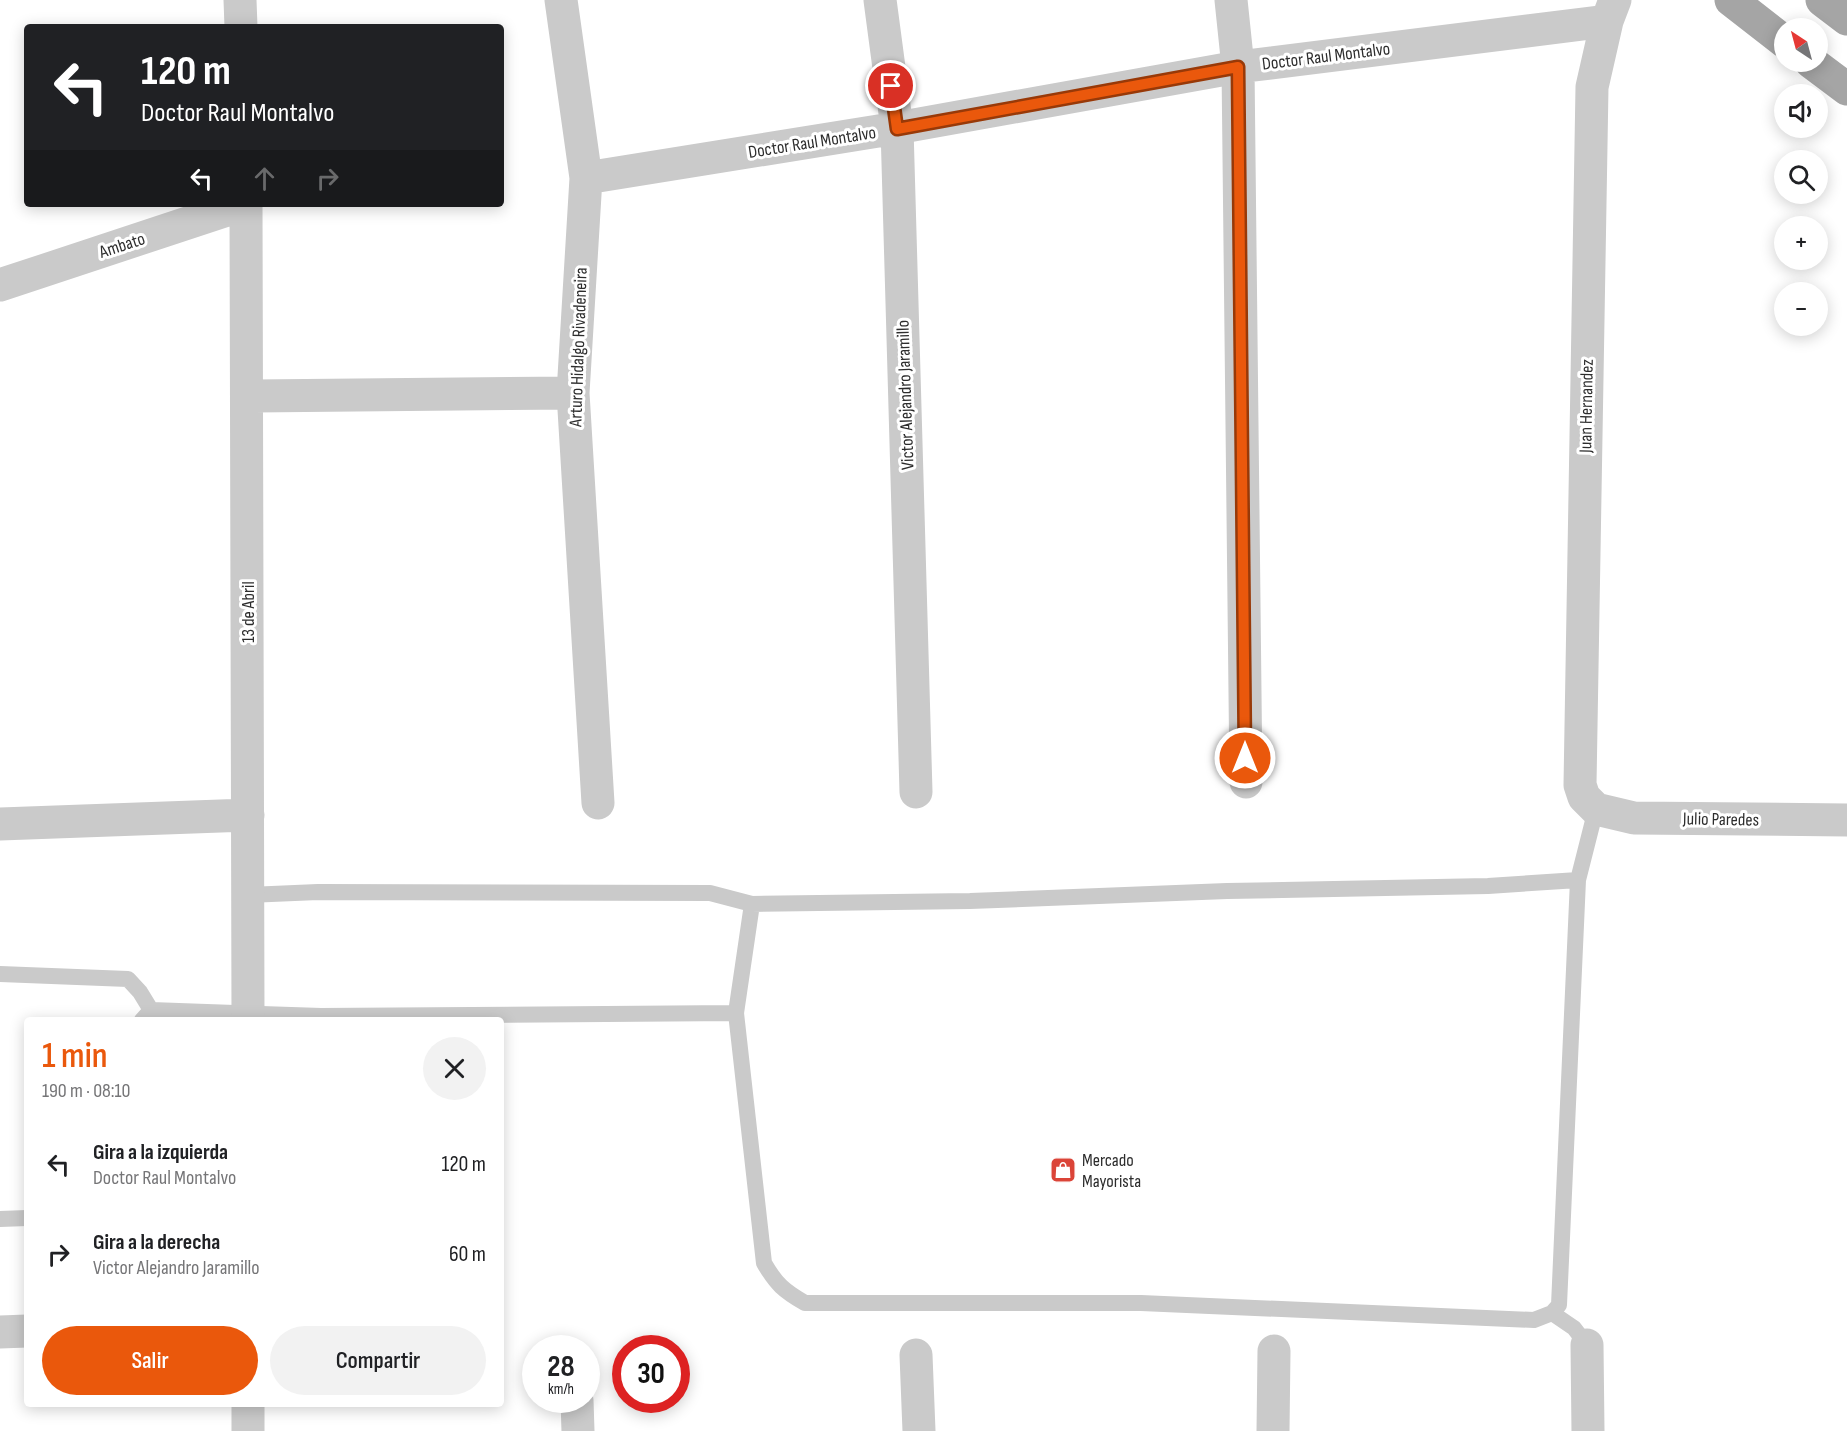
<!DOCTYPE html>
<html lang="es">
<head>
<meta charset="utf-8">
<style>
	body { margin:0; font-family:"Sofia Sans Condensed",sans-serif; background:#f2f2f2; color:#202124; height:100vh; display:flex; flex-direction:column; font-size:22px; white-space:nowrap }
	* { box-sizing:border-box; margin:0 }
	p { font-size:20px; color:#757577 }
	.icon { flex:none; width:33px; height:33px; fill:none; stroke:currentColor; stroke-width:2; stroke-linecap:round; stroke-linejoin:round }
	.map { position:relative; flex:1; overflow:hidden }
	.details { position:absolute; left:24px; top:1017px; width:480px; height:390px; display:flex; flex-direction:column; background:#fff; border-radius:6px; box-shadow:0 3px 15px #0003 }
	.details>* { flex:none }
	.banner { position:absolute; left:24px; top:24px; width:480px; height:183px; border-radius:6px; box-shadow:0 3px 15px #0003; background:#202124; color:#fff; overflow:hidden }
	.needle { width:39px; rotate:324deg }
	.buttons { position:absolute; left:1774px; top:18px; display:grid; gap:12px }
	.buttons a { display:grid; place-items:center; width:54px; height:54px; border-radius:50%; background:#fff; box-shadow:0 3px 15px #0003; font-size:30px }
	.speed { position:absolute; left:522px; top:1335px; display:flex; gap:12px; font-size:30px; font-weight:700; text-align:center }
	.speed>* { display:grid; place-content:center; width:78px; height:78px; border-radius:50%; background:#fff; box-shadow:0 3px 15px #0003; line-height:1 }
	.speed small { font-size:15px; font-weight:400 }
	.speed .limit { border:9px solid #d22; background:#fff; color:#111 }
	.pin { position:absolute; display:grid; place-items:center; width:51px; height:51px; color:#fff; margin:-26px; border:3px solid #fff; border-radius:50%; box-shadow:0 2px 6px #0007 }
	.me { position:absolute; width:66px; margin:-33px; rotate:0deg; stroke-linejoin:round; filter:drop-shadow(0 0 4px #0008) }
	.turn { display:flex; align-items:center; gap:21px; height:126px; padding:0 18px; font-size:27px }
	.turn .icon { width:78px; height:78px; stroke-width:2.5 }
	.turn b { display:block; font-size:42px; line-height:51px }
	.lanes { display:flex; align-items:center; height:57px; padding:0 18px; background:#0003; justify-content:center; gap:30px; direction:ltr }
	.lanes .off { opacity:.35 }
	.round { display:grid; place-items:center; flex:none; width:63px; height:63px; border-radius:32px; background:#f2f2f2 }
	.head { display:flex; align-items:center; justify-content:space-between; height:102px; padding:0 18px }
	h1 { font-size:36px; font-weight:600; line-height:45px; color:#ea580c }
	.primary-button { display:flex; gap:12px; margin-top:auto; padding:12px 18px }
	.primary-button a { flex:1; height:69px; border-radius:36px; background:#ea580c; color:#fff; font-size:24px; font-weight:600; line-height:69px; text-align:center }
	.primary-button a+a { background:#f2f2f2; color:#202124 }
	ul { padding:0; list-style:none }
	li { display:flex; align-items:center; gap:18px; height:90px; padding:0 18px }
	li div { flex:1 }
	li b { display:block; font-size:22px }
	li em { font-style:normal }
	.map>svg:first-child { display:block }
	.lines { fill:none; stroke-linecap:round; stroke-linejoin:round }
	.service { stroke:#cacaca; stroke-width:16 }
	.minor { stroke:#cacaca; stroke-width:33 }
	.primary { stroke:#a5a5a5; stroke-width:33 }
	.route-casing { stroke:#983908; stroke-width:15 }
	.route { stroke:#ea580c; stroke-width:10 }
	.labels { text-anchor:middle; stroke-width:6; stroke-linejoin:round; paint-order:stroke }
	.street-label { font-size:18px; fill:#2d2d2d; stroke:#fff }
	.poi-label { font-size:18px; fill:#2d2d2d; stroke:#fff; text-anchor:start }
</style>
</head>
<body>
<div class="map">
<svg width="1847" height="1431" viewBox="0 0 1847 1431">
	<rect width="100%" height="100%" fill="#fff"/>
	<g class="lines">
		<path class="service" d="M248,895L318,892L710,893L752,904L970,901L1227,891L1488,886L1578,880
			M752,904L736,1013L764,1263C776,1284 784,1291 805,1303H1141L1534,1320L1552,1313L1559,1305L1578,880L1596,809
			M0,974L128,979L140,992L151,1010
			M142,1020L151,1010L321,1016L736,1013
			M0,1219L27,1218
			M1552,1313L1574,1328L1587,1345"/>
		<path class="minor" d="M240,0L241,27
			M561,0L586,178L573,393L598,803
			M880,0L897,128L916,792
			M1231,0L1238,67L1246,782
			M1615,0L1607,21L1592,87L1580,785L1584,797L1596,809L1634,818L1847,820
			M586,178L897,128L1238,67L1607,21
			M246,204L248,1020
			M0,285L245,204
			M247,396L573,393
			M0,824L248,815
			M0,1332L27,1331
			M1587,1345L1588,1431
			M916,1355L919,1431
			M577,1400L578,1431
			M248,1404V1431
			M1273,1431L1274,1351"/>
		<path class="primary" d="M1731,0L1785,42
			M1822,0L1847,19
			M1811,62L1847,89"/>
	</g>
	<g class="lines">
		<g class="route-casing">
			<path id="route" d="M891,86L897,129L1238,67L1245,758"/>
		</g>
		<use href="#route" class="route"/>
	</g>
	<defs>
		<g id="shop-square" transform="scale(1.35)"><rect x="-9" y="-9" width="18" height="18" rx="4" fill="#db4438" stroke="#fff"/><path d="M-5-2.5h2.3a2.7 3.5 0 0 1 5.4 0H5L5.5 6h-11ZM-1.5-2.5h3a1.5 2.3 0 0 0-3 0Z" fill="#fff"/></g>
	</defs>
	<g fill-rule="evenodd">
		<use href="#shop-square" x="1063" y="1170"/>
	</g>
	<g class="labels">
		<g class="street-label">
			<text transform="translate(1326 56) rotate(-7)" y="6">Doctor Raul Montalvo</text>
			<text transform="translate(812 142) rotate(-9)" y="6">Doctor Raul Montalvo</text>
			<text transform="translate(122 245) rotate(-18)" y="6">Ambato</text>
			<text transform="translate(578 347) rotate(-88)" y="6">Arturo Hidalgo Rivadeneira</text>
			<text transform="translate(905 395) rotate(-92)" y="6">Victor Alejandro Jaramillo</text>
			<text transform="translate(1586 406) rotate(-89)" y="6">Juan Hernandez</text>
			<text transform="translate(248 612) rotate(-90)" y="6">13 de Abril</text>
			<text transform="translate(1721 819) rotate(1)" y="6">Julio Paredes</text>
		</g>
		<g class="poi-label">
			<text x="1082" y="1166">Mercado<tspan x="1082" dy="21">Mayorista</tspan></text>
		</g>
	</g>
</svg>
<div class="buttons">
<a><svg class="needle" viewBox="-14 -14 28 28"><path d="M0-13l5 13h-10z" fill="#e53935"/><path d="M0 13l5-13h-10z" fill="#757577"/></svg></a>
<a><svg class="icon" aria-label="sound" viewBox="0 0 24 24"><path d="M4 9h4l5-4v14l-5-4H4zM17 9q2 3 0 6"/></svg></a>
<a><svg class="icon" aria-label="search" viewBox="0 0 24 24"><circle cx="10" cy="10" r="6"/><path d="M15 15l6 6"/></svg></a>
<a>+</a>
<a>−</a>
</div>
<div class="speed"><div>28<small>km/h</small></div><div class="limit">30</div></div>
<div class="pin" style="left:891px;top:86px;background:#d93025"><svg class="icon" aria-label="arrive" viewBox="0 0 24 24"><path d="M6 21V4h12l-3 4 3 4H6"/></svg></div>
<svg class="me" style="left:1245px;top:758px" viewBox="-20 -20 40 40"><circle r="17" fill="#ea580c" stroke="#fff" stroke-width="3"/><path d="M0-11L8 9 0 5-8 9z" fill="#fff"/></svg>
<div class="banner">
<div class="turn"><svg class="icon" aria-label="left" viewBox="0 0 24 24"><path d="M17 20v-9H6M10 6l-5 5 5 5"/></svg><div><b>120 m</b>Doctor Raul Montalvo</div></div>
<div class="lanes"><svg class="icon" aria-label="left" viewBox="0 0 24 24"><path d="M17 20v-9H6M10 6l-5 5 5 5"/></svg><svg class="icon off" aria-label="ahead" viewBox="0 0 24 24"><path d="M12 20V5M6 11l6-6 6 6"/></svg><svg class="icon off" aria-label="right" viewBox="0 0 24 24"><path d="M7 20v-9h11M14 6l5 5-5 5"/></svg></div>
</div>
<section class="details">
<div class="head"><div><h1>1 min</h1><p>190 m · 08:10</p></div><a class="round"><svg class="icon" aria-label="close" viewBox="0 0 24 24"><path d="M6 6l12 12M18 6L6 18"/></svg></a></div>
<ul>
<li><svg class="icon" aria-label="left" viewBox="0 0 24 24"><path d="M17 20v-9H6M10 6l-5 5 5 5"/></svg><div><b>Gira a la izquierda</b><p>Doctor Raul Montalvo</p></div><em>120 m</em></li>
<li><svg class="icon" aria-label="right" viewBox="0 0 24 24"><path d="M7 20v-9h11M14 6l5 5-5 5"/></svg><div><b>Gira a la derecha</b><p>Victor Alejandro Jaramillo</p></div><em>60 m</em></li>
</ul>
<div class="primary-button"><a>Salir</a><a>Compartir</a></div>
</section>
</div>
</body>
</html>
